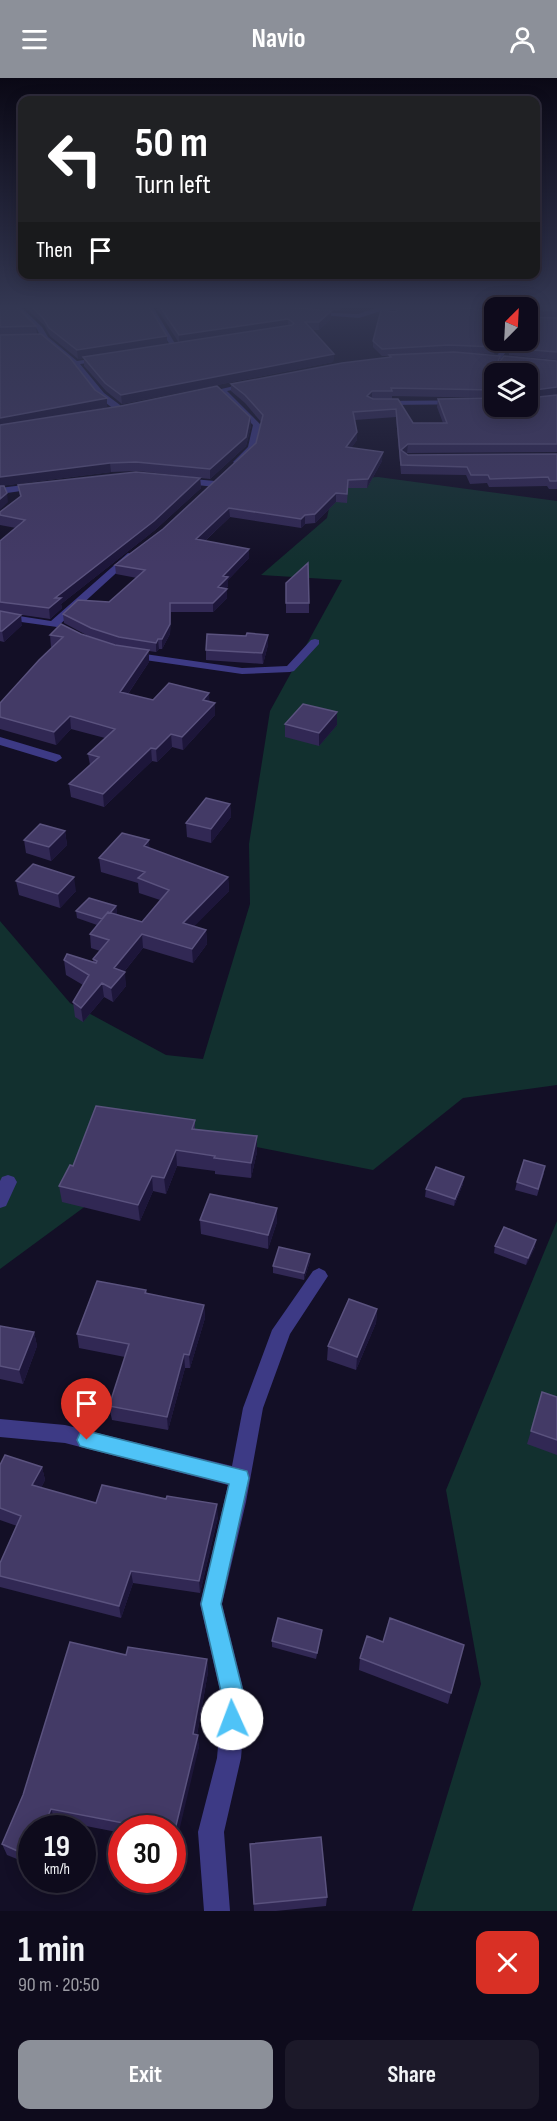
<!DOCTYPE html>
<html lang="en">
<head>
<meta charset="utf-8">
<style>
	body { margin:0; font-family:"Sofia Sans Condensed",sans-serif; background:#1c1929; color:#f1f3f6; height:100vh; display:flex; flex-direction:column; font-size:22px; white-space:nowrap }
	* { box-sizing:border-box; margin:0 }
	p { font-size:20px; color:#9b9ba3 }
	.icon { flex:none; width:33px; height:33px; fill:none; stroke:currentColor; stroke-width:2; stroke-linecap:round; stroke-linejoin:round }
	.map { position:relative; height:1833px; overflow:hidden }
	.panel { display:flex; flex-direction:column; background:#0e0b1c; flex:1 }
	.panel>* { flex:none }
	.banner { position:absolute; left:18px; top:18px; width:522px; height:183px; border-radius:12px; box-shadow:0 3px 15px #0003,0 0 0 2px #2e2b3b; background:#202124; color:#fff; overflow:hidden }
	.needle { width:39px; rotate:24deg }
	.controls { position:absolute; left:484px; top:219px; display:grid; gap:12px }
	.controls a { display:grid; place-items:center; width:54px; height:54px; border-radius:12px; background:#0e0b1c; box-shadow:0 3px 15px #0003,0 0 0 2px #2e2b3b; font-size:30px }
	.speed { position:absolute; left:18px; top:1737px; display:flex; gap:12px; font-size:30px; font-weight:700; text-align:center }
	.speed>* { display:grid; place-content:center; width:78px; height:78px; border-radius:50%; background:#0e0b1c; box-shadow:0 3px 15px #0003,0 0 0 2px #2e2b3b; line-height:1 }
	.speed small { font-size:15px; font-weight:400 }
	.speed .limit { border:9px solid #d22; background:#fff; color:#111 }
	.pin { position:absolute; display:grid; place-items:center; width:51px; height:51px; color:#fff; margin:-62px -26px; border-radius:50% 50% 50% 0; rotate:-45deg; box-shadow:0 0 6px #0007 }
	.pin .icon { rotate:45deg }
	.me { position:absolute; width:66px; margin:-33px; rotate:358deg; stroke-linejoin:round; filter:drop-shadow(0 0 4px #0008) }
	.turn { display:flex; align-items:center; gap:21px; height:126px; padding:0 18px; font-size:27px }
	.turn .icon { width:78px; height:78px; stroke-width:2.5 }
	.turn b { display:block; font-size:42px; line-height:51px }
	.then { display:flex; align-items:center; height:57px; padding:0 18px; background:#0003; gap:12px; font-size:22px }
	.round { display:grid; place-items:center; flex:none; width:63px; height:63px; border-radius:12px; background:#1c1929 }
	.overview { display:flex; align-items:center; justify-content:space-between; height:102px; padding:0 18px }
	h1 { font-size:36px; font-weight:700; line-height:45px }
	.button { display:flex; gap:12px; margin-top:auto; padding:12px 18px }
	.button a { flex:1; height:69px; border-radius:12px; background:#8c9099; color:#fff; font-size:24px; font-weight:700; line-height:69px; text-align:center }
	.button a+a { background:#1c1929; color:#f1f3f6 }
	header { display:flex; justify-content:space-between; align-items:center; height:78px; padding:0 18px; background:#8c9099; color:#fff; font-size:27px; font-weight:700 }
	.map>svg:first-child { display:block }
	.green { fill:#12302f }
	.lines { fill:none; stroke-linecap:round; stroke-linejoin:round }
	.street { fill:#3d3a85; fill-rule:evenodd }
	.wall { fill:#312854; fill-rule:evenodd }
	.shaded-wall { fill:#1d163a }
	.building { fill:#433a66; stroke:#5a527e; stroke-width:1.5 }
	.route { fill:#4fc3f7; stroke:#337fa1; stroke-width:1.5 }
</style>
</head>
<body>
<header><svg class="icon" aria-label="menu" viewBox="0 0 24 24"><path d="M4 6h16M4 12h16M4 18h16"/></svg>Navio<svg class="icon" aria-label="person" viewBox="0 0 24 24"><circle cx="12" cy="8" r="4"/><path d="M4 21q1-7 8-7t8 7"/></svg></header>
<div class="map">
<svg width="557" height="1833" viewBox="0 0 557 1833">
	<rect width="100%" height="100%" fill="#130f26"/>
	<path class="green" d="M378,399L557,423V1007L463,1020L373,1092L185,1055L0,1191V843L70,925L166,977L203,981L250,826L249,766L270,633L342,502L261,497L327,440L335,402Z
		M557,1143V1833H412L481,1606L446,1412Z"/>
	<g class="lines">
		<path class="street" d="M14,229H21L42,249L48,259L77,283L105,279V283L80,286L104,315L124,330V334H118L98,319L72,287L42,262L37,251Z
			M147,229H153L179,272H173Z
			M379,229L421,230L418,232H384L359,240L308,236L311,234L358,236Z
			M507,262H514L501,281H495Z
			M251,304L255,306L254,308L227,313L261,347L256,370L237,387L233,384L248,369L253,347L220,315L204,318L200,316Z
			M495,322V326L381,327L377,325L381,323Z
			M182,400L215,403L219,406L215,409L179,405V401Z
			M39,405L42,406V410L0,416V410Z
			M128,475L136,477L57,549L0,541V535L51,543Z
			M315,561L319,562V566L294,593L290,594L242,596L131,580L126,577L131,574L242,590L287,588L311,562Z
			M0,659L60,677L62,680L56,684L0,667Z
			M8,1097L14,1099L17,1104L6,1128L0,1130V1103L2,1099Z
			M319,1190L325,1193L328,1198L290,1256L263,1330L246,1424L222,1526L246,1622L241,1680L224,1754L230,1833H204L198,1754L217,1680L222,1622L200,1526L228,1407L65,1365L0,1359V1341L65,1347L232,1388L243,1330L272,1252L313,1193Z"/>
	</g>
	<path class="wall" d="M0,229L36,248L37,256L8,257L107,329L59,338L250,339L251,348L246,368L210,401L137,393L111,394L0,408Z
		M24,229H149L167,258V266L179,265L156,229H343L340,233L297,230L331,233V241L319,252H312L334,276L333,284L122,326L106,313L84,288V280L78,281L50,258L44,247Z
		M475,229H514L495,230V232Z
		M557,229V240L535,238L536,231Z
		M557,240V282L509,277V270Z
		M504,262L494,276L465,275L499,285L557,283V317L529,320L557,317V374L407,375L406,376L408,377L557,376V411H549L547,408L489,409L487,405L470,406L466,397L401,396L396,339L355,342L357,362L351,370L382,383L367,410H348L347,425L336,424L315,445L305,446L301,450L230,439L205,463L249,480L228,502V508L226,511L227,520L213,534H171L170,556L162,571H159L156,574L149,573V584L128,616L153,622L209,615V623L215,625V637L183,672L172,669L157,684L152,683L104,729L71,719L69,706L90,687L88,676L105,660L71,651L56,667L0,651V625L53,569H51L50,557L81,556L90,559L64,545L63,536L109,524L137,500L116,496L115,487L163,451L256,365L261,344L245,325L231,313V306L389,279V278H382L373,269V263ZM495,296L528,328L438,321L437,329L443,345H413L398,321H373H392V318L495,320Z
		M200,400L201,410L155,452L61,526L62,530L50,541L9,535L22,547L4,564L0,563V463L16,450L0,447V434L20,419L18,407Z
		M286,505L309,525V535H286Z
		M268,567L263,586L206,582V572Z
		M285,646L337,647L319,668L285,659Z
		M230,726L231,739L211,765L187,759L186,745Z
		M65,753L67,767L51,783L26,775L24,762Z
		M150,770L228,799L229,813L194,848L206,852L207,866L193,885L143,870L124,894L126,908L113,924L104,919L83,944L75,939L73,924L83,907L66,897L64,882L93,884V881L100,873L91,870L90,856L97,847L77,840L76,833L116,828L117,835L116,836L142,844L160,822L139,815L138,805L101,794L99,780Z
		M16,803L76,813L60,830L19,817Z
		M195,1042V1051L257,1058V1074L251,1100L215,1096V1093L177,1088L166,1116L153,1113L140,1143L62,1124L59,1108L73,1088Z
		M544,1095L537,1118L515,1112L517,1104Z
		M463,1106L454,1128L425,1119L426,1111Z
		M277,1130V1144L268,1171L201,1156L200,1142Z
		M495,1168L535,1169L526,1187L494,1175Z
		M310,1183L304,1202L273,1195V1188Z
		M146,1212L147,1216L204,1227L205,1240L190,1290H185L168,1352L112,1342L109,1328L125,1279L79,1270L77,1256Z
		M377,1231L376,1245L356,1292L327,1282L328,1268Z
		M0,1248L34,1254L37,1268L23,1306L0,1301Z
		M557,1319V1377L527,1366L531,1353Z
		M0,1387L42,1389L45,1402L41,1410L96,1425L218,1439L200,1515L133,1505L121,1540L0,1509V1485L17,1448L0,1442Z
		M321,1558L316,1581L272,1569V1563Z
		M383,1564L464,1567L448,1626L359,1592L360,1580Z
		M126,1577L207,1581L208,1594L197,1657L199,1669L172,1750H122V1755L55,1742L51,1750H32V1787L7,1777L2,1766Z
		M250,1766L327,1819L326,1828L276,1833H254Z"/>
	<path class="shaded-wall" d="M331,233V241L319,252V244Z
		M288,241V249L179,265V257Z
		M167,258V266L78,281L77,272Z
		M500,262H504L494,276L495,269Z
		M334,276L333,284L122,326L121,317Z
		M557,309V317L528,320V313Z
		M372,313V321L367,318Z
		M107,320V329L0,349V340Z
		M250,339L251,348L246,368L210,401V391Z
		M357,354V362L346,377V369Z
		M408,366L407,375L401,380V372Z
		M383,374L382,383L367,410L368,401Z
		M110,385L111,394L0,408V399Z
		M200,400L201,410L155,452L61,526L62,530L50,541L49,530L55,520Z
		M7,415L8,424L0,432V421Z
		M336,415V424L315,445V436Z
		M229,430L230,439L197,470L196,461Z
		M305,437V446L301,450V441Z
		M249,471V480L228,502V508L219,518L218,509L223,498Z
		M227,511V520L213,534V525Z
		M170,525V556L162,571V561Z
		M21,537L22,547L4,564L2,553Z
		M268,557V567L263,586L262,575Z
		M158,561L159,571L156,574V565Z
		M149,572V584L121,626L120,614Z
		M209,615L210,628L203,622Z
		M215,625V637L183,672L182,659Z
		M337,634V647L319,668V655Z
		M70,638L71,651L56,667L54,654Z
		M171,656L172,669L157,684L156,671Z
		M151,670L152,683L104,729L103,716Z
		M230,726L231,739L211,765V751Z
		M65,753L67,767L51,783L49,769Z
		M149,762L150,776L144,768Z
		M74,799L76,813L60,830L58,816Z
		M228,799L229,813L184,859L183,845Z
		M116,828L117,835L105,849L104,842Z
		M206,852L207,866L193,885L192,871Z
		M142,856L143,870L115,905L114,890Z
		M125,894L126,908L113,924L111,910Z
		M102,905L104,919L83,944L81,930Z
		M257,1058V1074L251,1100V1085Z
		M176,1072L177,1088L166,1116L164,1100Z
		M152,1098L153,1113L140,1143L138,1127Z
		M464,1099L463,1106L454,1128L455,1121Z
		M277,1130V1144L268,1171V1157Z
		M536,1162L535,1169L526,1187L528,1180Z
		M310,1176V1183L304,1202V1195Z
		M204,1227L205,1240L190,1290L189,1277Z
		M377,1231L376,1245L356,1292L357,1279Z
		M34,1254L37,1268L23,1306L19,1292Z
		M184,1276L185,1290L168,1352L167,1339Z
		M42,1389L45,1402L36,1420L32,1407Z
		M217,1426L218,1439L200,1515L199,1503Z
		M131,1493L133,1505L121,1540L119,1528Z
		M207,1581L208,1594L195,1668L193,1656Z
		M198,1657L199,1669L172,1783V1764Z
		M51,1731L55,1742L51,1750H43Z"/>
	<path class="building" d="M0,229H17L36,248L0,249Z
		M32,229H149L167,258L77,272L49,250L43,240Z
		M160,229H288L331,233L319,244H305L334,276L121,317L105,305L83,279L292,247L294,245L288,241L179,257Z
		M397,229H455L495,233V262H500L495,269L448,267L382,271L373,263L381,232L396,234Z
		M537,229H557V233L536,231Z
		M530,239L557,240V274L509,270L514,262H528V242Z
		M41,256L70,280L95,312L107,320L0,340V257Z
		M454,274L500,278L497,287L504,278L557,283V309L528,313V296H495V312L391,310L392,313H372L367,318L373,321H398L413,345H447L438,321L495,320V328H528V319L529,320L557,317V366H408L401,372L408,377L557,376V403H550L548,399L490,401L488,397H471L467,389L401,387L396,331L353,334L357,354L346,369L383,374L368,401L348,402L347,416L336,415L315,436L305,437L301,441L229,430L196,461L249,471L223,498L228,499L218,509L227,511L213,525H170V546L162,561H158L156,565L119,559L91,550L63,536L78,522L109,524L145,492L115,487L163,451L256,365L263,337L245,317L231,306L342,285L391,279L389,277Z
		M217,308L250,339L246,359L210,391L136,384L110,385L0,399V347L121,328Z
		M136,394L200,400L154,443L55,520H61L49,530L0,524V463L25,442L0,437V434L21,418L18,407Z
		M0,408H4L7,415L0,421Z
		M308,485L309,525H286V505Z
		M0,533L21,537L2,553H0Z
		M61,546L81,556L115,567L149,572L120,614L153,622L169,605L209,615L203,622L215,625L182,659L171,656L156,671L151,670L103,716L69,706L99,679L88,676L115,651L70,638L54,654L0,639V625L39,582L63,559L50,557Z
		M247,555L268,557L262,575L206,572L207,556L246,558Z
		M303,626L337,634L319,655L285,646Z
		M206,720L230,726L211,751L186,745Z
		M40,746L65,753L49,769L24,762Z
		M122,755L149,762L144,768L228,799L183,845L206,852L192,871L142,856L114,890L125,894L111,910L102,905L81,930L73,924L89,897L64,882L67,876L96,885L97,883L93,881L109,862L90,856L108,834L142,844L169,812L138,800L145,794L99,780Z
		M33,786L74,799L58,816L16,803Z
		M89,820L116,828L110,835L108,834L102,841L76,833Z
		M96,1028L195,1042L192,1051L257,1058L251,1085L214,1080L215,1078L176,1072L164,1100L152,1098L138,1127L59,1108L70,1087L73,1088Z
		M524,1082L545,1088L538,1111L517,1104Z
		M436,1089L464,1099L455,1121L426,1111Z
		M210,1116L277,1130L268,1157L200,1142Z
		M504,1149L536,1162L528,1180L495,1168Z
		M279,1169L310,1176L304,1195L273,1188Z
		M97,1203L146,1212L145,1215L204,1227L189,1277L184,1276L167,1339L109,1328L129,1266L77,1256Z
		M349,1221L377,1231L357,1279L328,1268Z
		M0,1248L34,1254L19,1292L0,1288Z
		M542,1314L557,1319V1362L531,1353Z
		M5,1377L42,1389L32,1407L96,1425L102,1407L166,1421L167,1418L217,1426L199,1503L131,1493L119,1528L0,1498V1485L21,1438L0,1430V1387Z
		M278,1540L322,1552L317,1575L272,1563Z
		M390,1540L464,1567L451,1615L360,1580L367,1558L383,1564Z
		M70,1564L126,1577L128,1569L207,1581L193,1656L198,1657L172,1764V1750H149L51,1731L43,1750H32L31,1779L2,1766L23,1717Z
		M321,1759L327,1819L254,1826L250,1766Z"/>
	<linearGradient id="sky" x2="0" y2="1"><stop stop-color="#0a0815"/><stop offset="0.47" stop-color="#333752"/><stop offset="1" stop-color="#333752" stop-opacity="0"/></linearGradient>
	<rect width="557" height="486" fill="url(#sky)"/>
	<path class="route" d="M87,1353L247,1393L249,1400L221,1526L245,1622L240,1649L232,1652L225,1649L222,1641L223,1622L201,1526L229,1406L87,1370L80,1368L77,1362L80,1355Z"/>
</svg>
<div class="controls">
<a><svg class="needle" viewBox="-14 -14 28 28"><path d="M0-13l5 13h-10z" fill="#e53935"/><path d="M0 13l5-13h-10z" fill="#9b9ba3"/></svg></a>
<a><svg class="icon" aria-label="layers" viewBox="0 0 24 24"><path d="M12 4l9 5-9 5-9-5zM3 14l9 5 9-5"/></svg></a>
</div>
<div class="speed"><div>19<small>km/h</small></div><div class="limit">30</div></div>
<div class="pin" style="left:87px;top:1362px;background:#d93025"><svg class="icon" aria-label="arrive" viewBox="0 0 24 24"><path d="M6 21V4h12l-3 4 3 4H6"/></svg></div>
<svg class="me" style="left:232px;top:1641px" viewBox="-20 -20 40 40"><circle r="19" fill="#fff"/><path d="M0-13L10 11 0 6-10 11z" fill="#4fc3f7"/></svg>
<div class="banner">
<div class="turn"><svg class="icon" aria-label="left" viewBox="0 0 24 24"><path d="M17 20v-9H6M10 6l-5 5 5 5"/></svg><div><b>50 m</b>Turn left</div></div>
<div class="then">Then<svg class="icon" aria-label="arrive" viewBox="0 0 24 24"><path d="M6 21V4h12l-3 4 3 4H6"/></svg></div>
</div>
</div>
<section class="panel">
<div class="overview"><div><h1>1 min</h1><p>90 m · 20:50</p></div><a class="round" style="background:#d93025;color:#fff"><svg class="icon" aria-label="close" viewBox="0 0 24 24"><path d="M6 6l12 12M18 6L6 18"/></svg></a></div>
<div class="button"><a>Exit</a><a>Share</a></div>
</section>
</body>
</html>
